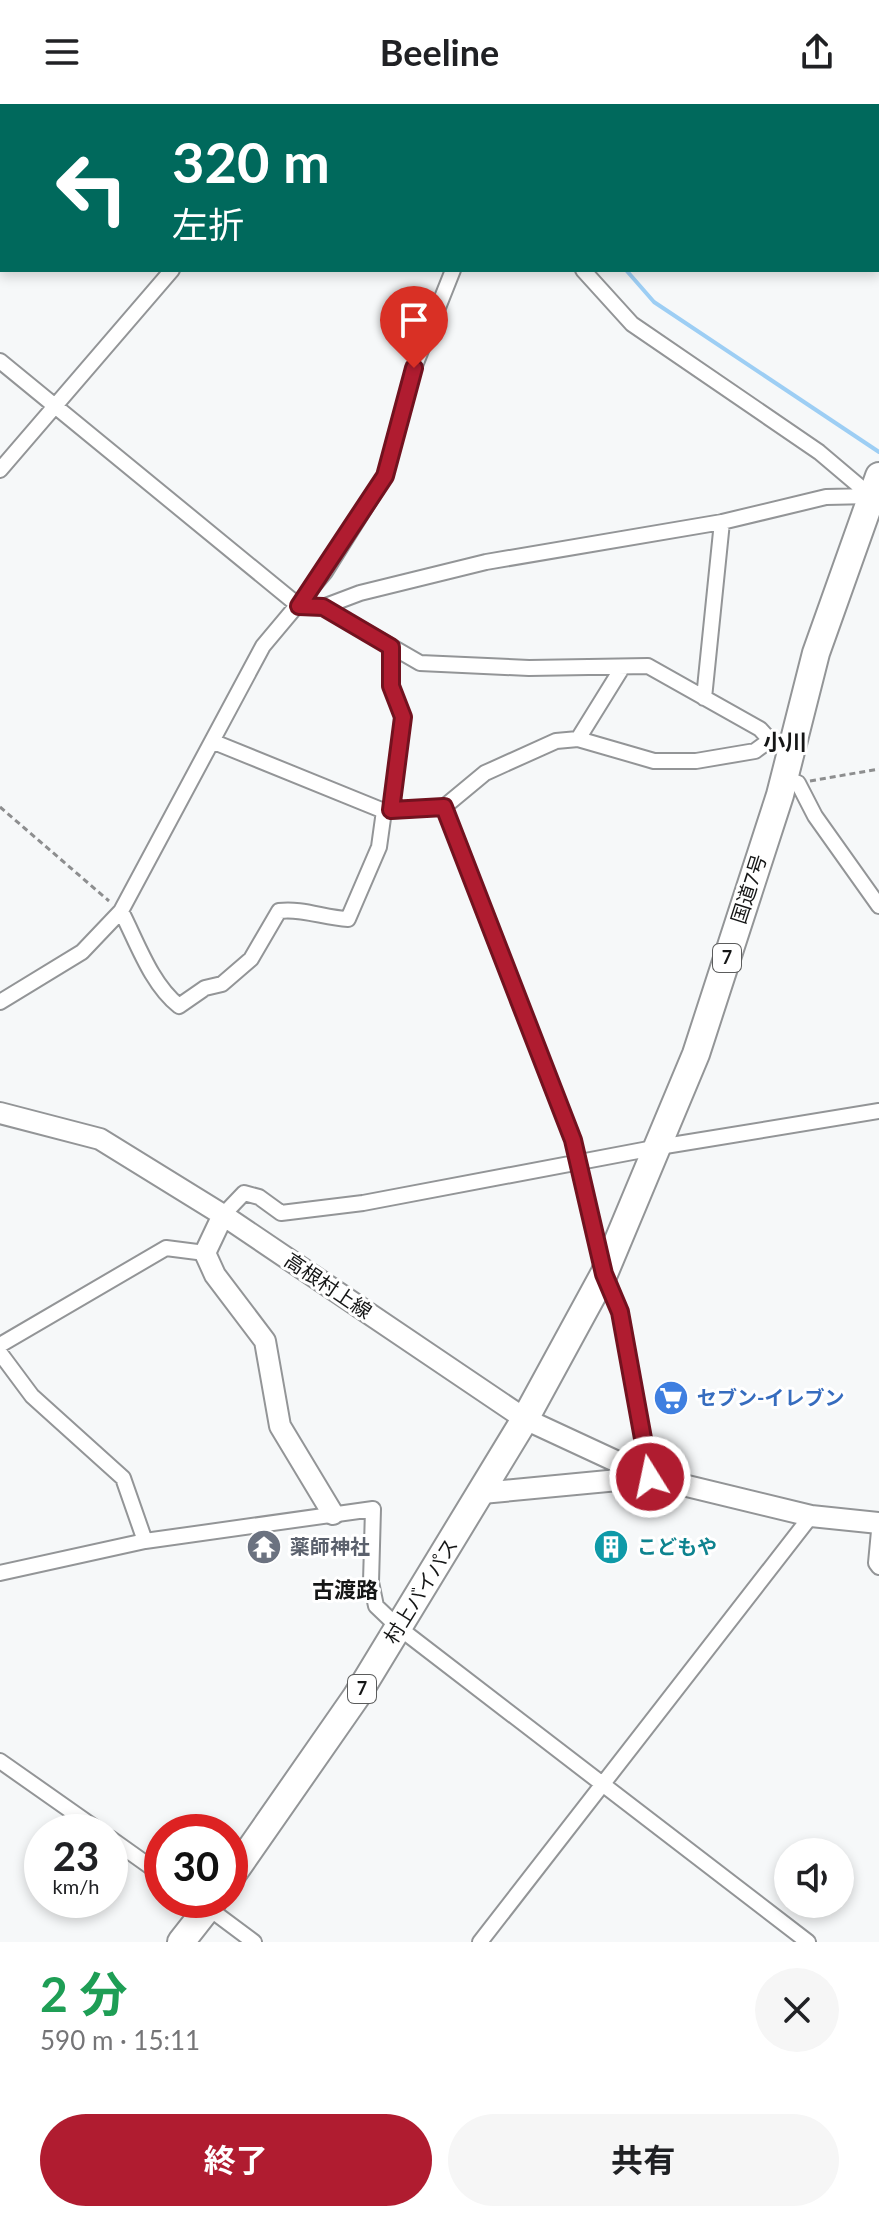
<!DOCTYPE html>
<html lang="ja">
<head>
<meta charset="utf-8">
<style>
	body { margin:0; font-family:Lato,"Noto Sans JP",sans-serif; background:#f6f6f6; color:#202124; height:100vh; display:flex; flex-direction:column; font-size:30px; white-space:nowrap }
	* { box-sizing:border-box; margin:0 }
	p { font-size:26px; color:#757577 }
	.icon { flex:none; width:44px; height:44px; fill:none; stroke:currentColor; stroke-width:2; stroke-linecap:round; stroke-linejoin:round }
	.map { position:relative; height:1838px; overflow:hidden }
	.panel { display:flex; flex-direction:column; background:#fff; flex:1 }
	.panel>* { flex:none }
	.top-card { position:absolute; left:0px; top:0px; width:880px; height:168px; box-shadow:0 4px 12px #0003; background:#00695c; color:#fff; overflow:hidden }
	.fabs { position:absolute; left:774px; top:1734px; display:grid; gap:16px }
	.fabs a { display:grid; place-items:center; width:80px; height:80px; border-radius:50%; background:#fff; box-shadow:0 4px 12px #0003; font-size:40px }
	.speed { position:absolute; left:24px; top:1710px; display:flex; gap:16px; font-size:40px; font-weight:700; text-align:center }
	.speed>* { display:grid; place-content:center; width:104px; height:104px; border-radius:50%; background:#fff; box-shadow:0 4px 12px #0003; line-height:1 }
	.speed small { font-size:20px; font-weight:400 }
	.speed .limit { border:12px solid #d22; background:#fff; color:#111 }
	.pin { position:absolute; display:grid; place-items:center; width:68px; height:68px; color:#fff; margin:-82px -34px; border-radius:50% 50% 50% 0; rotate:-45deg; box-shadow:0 0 8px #0007 }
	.pin .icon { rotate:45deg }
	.me { position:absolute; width:88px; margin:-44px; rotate:350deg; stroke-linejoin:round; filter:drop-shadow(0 0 6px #0008) }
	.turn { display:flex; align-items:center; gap:28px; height:168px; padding:0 40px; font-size:36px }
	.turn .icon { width:104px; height:104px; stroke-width:2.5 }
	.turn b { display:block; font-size:56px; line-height:68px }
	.round { display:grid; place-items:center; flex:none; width:84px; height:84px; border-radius:42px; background:#f6f6f6 }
	.headline { display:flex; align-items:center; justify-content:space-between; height:136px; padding:0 40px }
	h1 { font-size:48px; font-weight:700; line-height:60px; color:#1e9e55 }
	.action { display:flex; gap:16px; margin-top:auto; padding:16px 40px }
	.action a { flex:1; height:92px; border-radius:48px; background:#b01c30; color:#fff; font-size:32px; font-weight:700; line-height:92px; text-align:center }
	.action a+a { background:#f6f6f6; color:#202124 }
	header { display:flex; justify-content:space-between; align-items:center; height:104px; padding:0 40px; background:#fff; font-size:36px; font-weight:700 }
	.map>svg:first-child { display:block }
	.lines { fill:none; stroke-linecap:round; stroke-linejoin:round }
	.stream { stroke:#9dcef4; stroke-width:4 }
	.street-casing { stroke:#939597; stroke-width:18 }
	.secondary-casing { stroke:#939597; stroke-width:24 }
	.highway-casing { stroke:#939597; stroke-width:30 }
	.path { stroke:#8d8e8f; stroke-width:3; stroke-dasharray:6 4; stroke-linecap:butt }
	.street { stroke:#fff; stroke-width:14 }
	.secondary { stroke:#fff; stroke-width:20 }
	.highway { stroke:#fff; stroke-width:26 }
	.route-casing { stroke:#72121f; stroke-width:20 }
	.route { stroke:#b01c30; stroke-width:14 }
	.labels { text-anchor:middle; stroke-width:6; stroke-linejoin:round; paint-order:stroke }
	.shield { fill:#fff; stroke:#5b5c5c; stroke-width:2 }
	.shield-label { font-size:18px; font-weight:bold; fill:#151616 }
	.street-label { font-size:20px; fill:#151616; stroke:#fff }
	.shop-label { font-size:20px; font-weight:bold; fill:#366cbe; stroke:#fff; text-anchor:start }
	.worship-label { font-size:20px; font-weight:bold; fill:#5b616d; stroke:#fff; text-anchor:start }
	.culture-label { font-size:20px; font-weight:bold; fill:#0d838f; stroke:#fff; text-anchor:start }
	.neighbourhood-label { font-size:22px; font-weight:bold; fill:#151616; stroke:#fff }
</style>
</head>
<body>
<header><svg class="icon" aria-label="menu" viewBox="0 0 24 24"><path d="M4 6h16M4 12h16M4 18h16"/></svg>Beeline<svg class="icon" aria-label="share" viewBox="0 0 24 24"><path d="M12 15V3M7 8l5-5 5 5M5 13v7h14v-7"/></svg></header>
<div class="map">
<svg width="879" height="1838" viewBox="0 0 879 1838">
	<rect width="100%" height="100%" fill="#f6f8f9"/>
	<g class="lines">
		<path class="stream" d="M278,0L285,2
			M626,166L654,198L879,348"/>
		<g class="street-casing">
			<path id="street" d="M238,0L243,2
				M296,0V2
				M583,166L632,220L819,348L871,392
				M0,257L299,502L323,503L360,489L486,458L722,418L826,393L871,392
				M0,366L172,166
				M323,503L420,559L529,564L648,562L760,625L770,636
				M391,543V582L403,613L391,706
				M704,594L722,418
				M578,635L622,564
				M214,638L384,707L444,703L485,669L556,637L578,635L654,657H696L755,647L770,636L791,644
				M783,674L798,679L815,712L879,802
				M444,703L573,1036L604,1170L620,1208L650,1373
				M121,807C137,838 151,880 179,902L205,884L222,880L251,855L279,807C302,804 325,814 348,815L379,743L384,707
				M0,898L82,848L121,807L263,542L325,468L385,372L414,264L453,166
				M223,1111L244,1089L259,1093L281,1109L363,1099L659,1043L879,1007
				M0,1241L166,1144L205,1149
				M0,1249L32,1292L123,1374L145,1437
				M879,1427L876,1459L879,1463
				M0,1469L145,1437L373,1405L371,1478L376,1502L398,1523L808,1838
				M0,1657L101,1728
				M110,1734L162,1771
				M203,1800L254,1838
				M480,1838L811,1412"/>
		</g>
		<g class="secondary-casing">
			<path id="secondary" d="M0,1009L100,1035L223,1111L525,1315L650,1373L811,1412L879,1419
				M223,1111L205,1149L215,1171L265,1237L280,1322L333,1410
				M482,1389L650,1373"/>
		</g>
		<g class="highway-casing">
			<path id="highway" d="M230,1774L356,1593L525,1315L604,1170L696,950L780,691L816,549L879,372
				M181,1838L214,1796"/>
		</g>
		<path class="path" d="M817,0V2
			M878,62L879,63
			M810,677L879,665
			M0,703L109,797"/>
		<use href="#street" class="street"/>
		<use href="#secondary" class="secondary"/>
		<use href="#highway" class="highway"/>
	</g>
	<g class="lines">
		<g class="route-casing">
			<path id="route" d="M414,264L385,372L299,502L323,503L391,543V582L403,613L391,706L444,703L573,1036L604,1170L620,1208L650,1373"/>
		</g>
		<use href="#route" class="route"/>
	</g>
	<defs>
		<g id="supermarket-disc" transform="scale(1.8)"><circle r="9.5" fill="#3f7fe0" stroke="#fff"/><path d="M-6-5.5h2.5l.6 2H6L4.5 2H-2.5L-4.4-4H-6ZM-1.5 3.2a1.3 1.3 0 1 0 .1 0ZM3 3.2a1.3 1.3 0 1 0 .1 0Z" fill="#fff"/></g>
		<g id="temple-disc" transform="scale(1.8)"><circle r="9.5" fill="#6b7280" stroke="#fff"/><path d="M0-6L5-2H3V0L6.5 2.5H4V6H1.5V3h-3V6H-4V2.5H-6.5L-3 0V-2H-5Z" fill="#fff"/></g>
		<g id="building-disc" transform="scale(1.8)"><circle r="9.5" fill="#0f9aa8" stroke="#fff"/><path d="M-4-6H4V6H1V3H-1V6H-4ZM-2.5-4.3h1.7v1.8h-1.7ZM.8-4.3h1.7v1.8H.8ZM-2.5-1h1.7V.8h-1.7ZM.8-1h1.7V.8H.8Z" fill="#fff"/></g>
	</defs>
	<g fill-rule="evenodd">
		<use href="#supermarket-disc" x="671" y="1294"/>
		<use href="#temple-disc" x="264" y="1443"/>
		<use href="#building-disc" x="611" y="1443"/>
	</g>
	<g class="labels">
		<g class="shield">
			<rect x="713" y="840" width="28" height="28" rx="6"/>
			<rect x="348" y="1571" width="28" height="28" rx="6"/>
		</g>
		<g class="shield-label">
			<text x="727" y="860">7</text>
			<text x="362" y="1591">7</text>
		</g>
		<g class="street-label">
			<text transform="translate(749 785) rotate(-72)" y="7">国道7号</text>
			<text transform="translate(328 1182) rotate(34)" y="7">高根村上線</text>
			<text transform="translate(421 1487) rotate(-58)" y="7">村上バイパス</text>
		</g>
		<g class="shop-label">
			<text x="697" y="1301">セブン-イレブン</text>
		</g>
		<g class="worship-label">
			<text x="290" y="1450">薬師神社</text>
		</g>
		<g class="culture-label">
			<text x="637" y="1450">こどもや</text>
		</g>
		<g class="neighbourhood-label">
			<text x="785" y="646">小川</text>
			<text x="345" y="1494">古渡路</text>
		</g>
	</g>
</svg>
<div class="fabs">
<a><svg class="icon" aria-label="sound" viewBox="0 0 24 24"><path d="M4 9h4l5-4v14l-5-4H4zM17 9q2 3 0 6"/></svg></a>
</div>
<div class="speed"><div>23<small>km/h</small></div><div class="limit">30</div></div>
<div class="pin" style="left:414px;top:264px;background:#d93025"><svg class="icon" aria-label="arrive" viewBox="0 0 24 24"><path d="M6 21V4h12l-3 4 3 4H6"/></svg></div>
<svg class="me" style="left:650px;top:1373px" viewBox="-20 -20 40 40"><circle r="17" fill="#b01c30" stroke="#fff" stroke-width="3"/><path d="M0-11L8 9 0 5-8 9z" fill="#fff"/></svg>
<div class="top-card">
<div class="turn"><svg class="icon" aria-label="left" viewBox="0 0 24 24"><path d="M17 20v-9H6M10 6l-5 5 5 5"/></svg><div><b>320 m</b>左折</div></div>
</div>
</div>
<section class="panel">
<div class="headline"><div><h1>2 分</h1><p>590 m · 15:11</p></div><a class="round"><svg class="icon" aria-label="close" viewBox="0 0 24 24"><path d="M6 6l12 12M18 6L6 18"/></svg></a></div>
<div class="action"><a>終了</a><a>共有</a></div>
</section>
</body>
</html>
